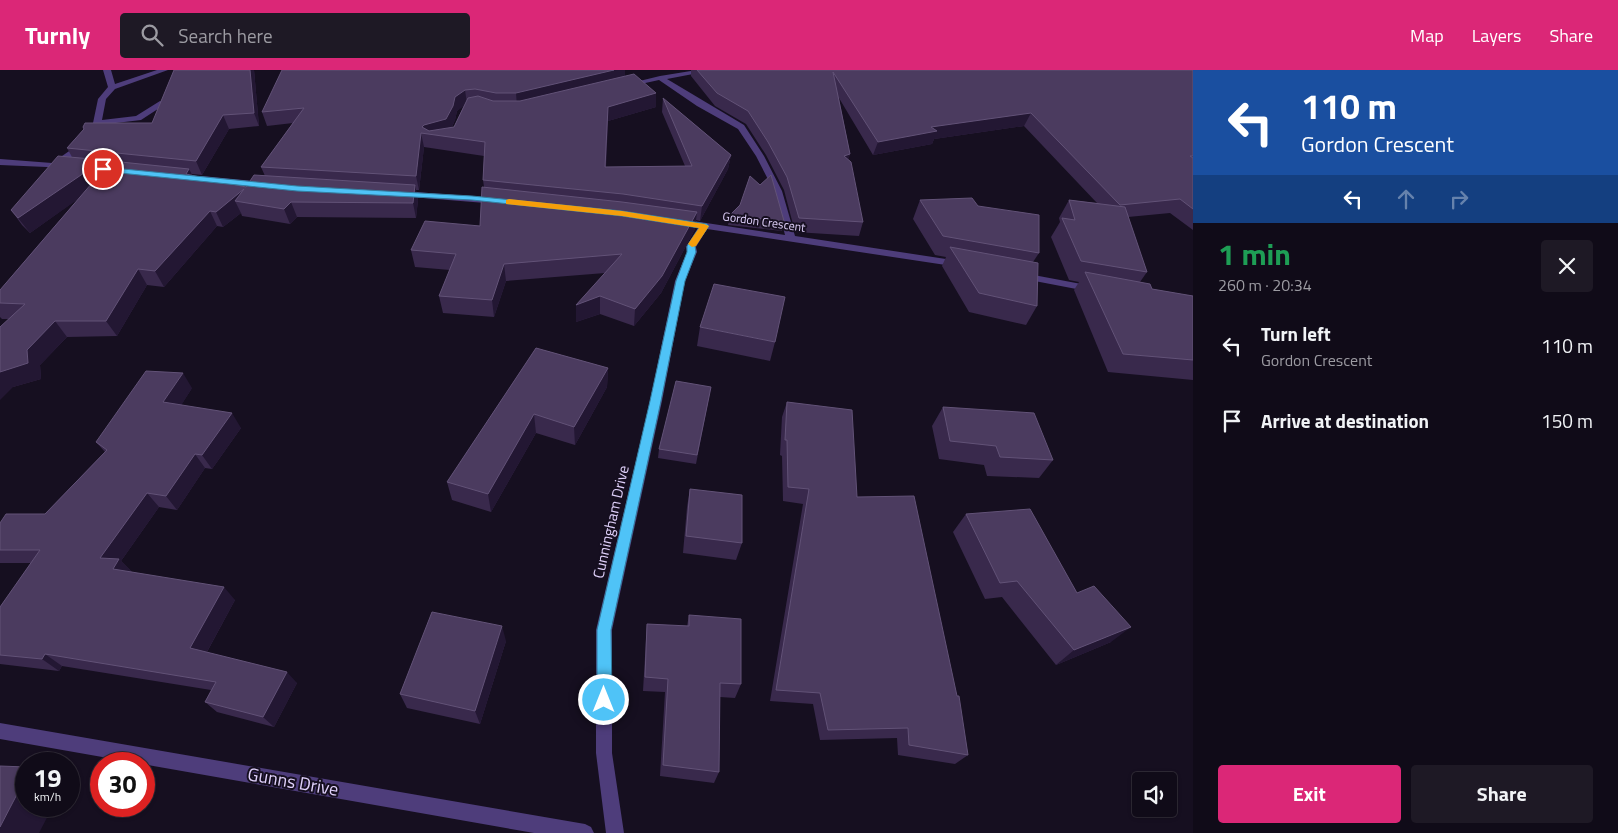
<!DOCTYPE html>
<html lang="en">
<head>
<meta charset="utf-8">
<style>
	body { margin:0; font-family:"Titillium Web",sans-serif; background:#1e1925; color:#f1f3f6; height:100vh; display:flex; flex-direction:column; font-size:19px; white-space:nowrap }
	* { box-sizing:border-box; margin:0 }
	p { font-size:16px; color:#9c9ba2 }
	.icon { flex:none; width:28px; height:28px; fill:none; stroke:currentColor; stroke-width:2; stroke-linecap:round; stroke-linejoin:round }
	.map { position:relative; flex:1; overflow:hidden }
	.details { display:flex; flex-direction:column; background:#100b18; width:425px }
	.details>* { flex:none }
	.banner { background:#1a4fa0; color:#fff; overflow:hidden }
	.controls { position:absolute; left:1132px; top:702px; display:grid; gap:10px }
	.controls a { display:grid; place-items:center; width:45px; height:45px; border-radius:5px; background:#100b18; box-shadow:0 1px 4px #0004,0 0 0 1px #302b37; font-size:25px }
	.speed { position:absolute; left:15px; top:682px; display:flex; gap:10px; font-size:25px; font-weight:700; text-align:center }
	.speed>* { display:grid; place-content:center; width:65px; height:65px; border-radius:50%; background:#100b18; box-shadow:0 1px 4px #0004,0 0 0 1px #302b37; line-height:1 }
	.speed small { font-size:12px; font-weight:400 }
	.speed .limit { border:8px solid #d22; background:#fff; color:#111 }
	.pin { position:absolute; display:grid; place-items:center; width:42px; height:42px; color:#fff; margin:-21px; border:2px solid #fff; border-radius:50%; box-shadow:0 1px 5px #0007 }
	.me { position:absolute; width:55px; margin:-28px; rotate:0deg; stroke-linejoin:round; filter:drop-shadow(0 0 4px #0008) }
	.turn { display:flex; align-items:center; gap:18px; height:105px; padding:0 25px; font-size:22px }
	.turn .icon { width:65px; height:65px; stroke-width:2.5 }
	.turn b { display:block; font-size:35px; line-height:42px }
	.lanes { display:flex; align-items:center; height:48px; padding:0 25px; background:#0003; justify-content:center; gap:25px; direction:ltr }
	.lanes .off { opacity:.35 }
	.round { display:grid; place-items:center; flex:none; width:52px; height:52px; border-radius:5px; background:#1e1925 }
	.head { display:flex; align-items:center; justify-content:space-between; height:85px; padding:0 25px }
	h1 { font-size:30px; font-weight:700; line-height:38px; color:#1e9e55 }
	.button { display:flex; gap:10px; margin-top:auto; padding:10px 25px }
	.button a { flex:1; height:58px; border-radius:5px; background:#db2777; color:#fff; font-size:20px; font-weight:700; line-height:58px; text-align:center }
	.button a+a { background:#1e1925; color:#f1f3f6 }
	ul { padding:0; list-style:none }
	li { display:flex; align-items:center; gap:15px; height:75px; padding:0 25px }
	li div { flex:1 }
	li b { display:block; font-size:19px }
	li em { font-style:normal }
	header { display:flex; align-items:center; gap:30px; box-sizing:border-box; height:70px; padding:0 25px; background:#db2777; color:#fff }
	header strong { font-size:24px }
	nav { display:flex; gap:28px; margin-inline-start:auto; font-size:18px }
	.search { width:350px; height:45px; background:#1e1925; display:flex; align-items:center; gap:12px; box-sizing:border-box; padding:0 18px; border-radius:5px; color:#9c9ba2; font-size:19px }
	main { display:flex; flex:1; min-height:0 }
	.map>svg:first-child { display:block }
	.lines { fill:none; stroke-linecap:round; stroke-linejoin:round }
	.minor { fill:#4e3d7b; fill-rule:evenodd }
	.wall { fill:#39294c; fill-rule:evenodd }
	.shaded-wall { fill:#231733 }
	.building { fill:#4b3b5f; stroke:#625277 }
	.route { fill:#4fc3f7; stroke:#337fa1 }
	.slow { fill:#f59e0b }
	.labels { text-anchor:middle; stroke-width:4; stroke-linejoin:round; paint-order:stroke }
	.far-street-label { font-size:12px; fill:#e0d1fb; stroke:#160f20 }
	.street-label { font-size:15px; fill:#e0d1fb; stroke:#160f20 }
	.near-street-label { font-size:18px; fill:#e0d1fb; stroke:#160f20 }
</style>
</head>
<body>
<header>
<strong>Turnly</strong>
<div class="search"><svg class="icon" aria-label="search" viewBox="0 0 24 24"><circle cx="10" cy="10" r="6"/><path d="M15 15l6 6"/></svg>Search here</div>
<nav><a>Map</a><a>Layers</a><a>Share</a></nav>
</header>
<main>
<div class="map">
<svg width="1193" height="763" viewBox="0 0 1193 763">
	<rect width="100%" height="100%" fill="#160f20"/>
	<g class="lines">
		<path class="minor" d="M103,0H111L115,14L157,0H168L115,19L106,29L102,50L136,46L160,31L167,33L141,50L99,55L81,81L62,93L70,94V98L0,95V89L52,93L75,77L93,53L98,29L108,17Z
			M697,0H714L667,9L744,55L764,86L782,121L795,166L959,191L964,194L959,197L707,159L696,177L697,182L685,211L662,331L612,560V683L624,763H606L596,683V560L650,331L675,211L687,182L686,177L698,158L680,155L675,152L680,149L785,165L774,121L756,86L738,59L697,36L659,10L627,17L623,15L660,6Z
			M202,106L264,112L268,115L264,118L199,111V107Z
			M401,121L498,128L502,131L498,134L398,126V122Z
			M1023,203L1092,216L1097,219L1092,222L1019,208V204Z
			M0,653L585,754L591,757L594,763H534L0,669Z"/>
	</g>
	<path class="wall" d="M174,0H254L259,56L229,59L202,105L192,104V105L246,117L265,106L261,97L293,53L267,56L262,42L625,0V6L656,23V37L608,51L606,97L685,96L662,42L663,28L731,85L728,99L700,151L696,150L695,159L661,223L634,256L600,244L576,252V235L605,203L506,211L494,247L443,243L439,226L450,200L415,197L411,180L480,156L484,117L483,110L484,86L424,77L419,120H416L418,130L416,148L297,147L290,154L242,146L241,143L223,157L217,156L164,217L147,215L117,266L67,267L40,295L41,309L13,317L9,249H2L0,247V220L79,128L30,163L22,155L11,140L72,87L67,78L84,59L83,57L152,53ZM464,35L454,57H452L455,50L457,41Z
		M691,0H1193V160L1170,143L1128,147L1147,202L1140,212L1152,219L1193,226V310L1108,302L1074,220L1079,212L1069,210L1051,167L1060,152L1059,148L1069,130L1097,133L1024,56L934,69L932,74L873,85L839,28L850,84L848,89L863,152L859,166L795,162L784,120L766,85L746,54L715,36L691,6Z
		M760,115L784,151L782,161L728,155L730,145Z
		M920,130L978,136L1039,183L1033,192L1037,236L1026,255L969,242L942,196L946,187L935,185L913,149Z
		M700,257L775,272L770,291L697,276Z
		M536,278L608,298L607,317L575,375L536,363L491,442L452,430L447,412Z
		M711,317L696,394L658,388L659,379Z
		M192,318L181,335L241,358L212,399L205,398L177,440L159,437L121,491L132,502L235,530L207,582L297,613L274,657L217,642L205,632L211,620L62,596L59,601L0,594V537L31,493H0V480L45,444L105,382L96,372Z
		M787,332L857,427L968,685L955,694L898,685L897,668L820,670L813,634L770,631L803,434L783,431L782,386L780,385L782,347Z
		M943,337L1053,390L1039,408L987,406L984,395L939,389L932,356Z
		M690,419L742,473L736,490L683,483L687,437Z
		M966,444L1077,523L1111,572L1056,595L1002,527L985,529L953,462Z
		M689,545L741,614L735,628L720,627L719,702L714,713L660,706L665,622L643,621L646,569L647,554L687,556Z
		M506,571L480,654L407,638L400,624Z"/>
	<path class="shaded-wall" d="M250,0H254L259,56L254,43Z
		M614,0H625V11L517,37L516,23Z
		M465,20L467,34L457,41L455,50L449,63L440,66L422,57L424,55L455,27Z
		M656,23V37L608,51L605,112L608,37Z
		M1031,43L1024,56L934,69L932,74L873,85L878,72L931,57Z
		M223,45L229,59L202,105L196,91Z
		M421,63L424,77L419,120L416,106Z
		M850,84L846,98L844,86Z
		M731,85L728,99L700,151L702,136Z
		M103,90L111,106L30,163L18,148Z
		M189,99L197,114L186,104Z
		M415,115L418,130L416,148L413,133Z
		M244,119L235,131L241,143L223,157L216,142Z
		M291,132L297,147L290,154L284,139Z
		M210,141L217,156L164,217L155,201Z
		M697,142L695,159L661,223L634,256L635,239Z
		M504,194L506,211L494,247L492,230Z
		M138,199L147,215L117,266L106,251Z
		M600,226V244L576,252V235Z
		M55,251L67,267L40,295L41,309L13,317L0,330V302L27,280Z
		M608,298L607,317L575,375L574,357Z
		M183,303L192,318L174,347L163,332Z
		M232,343L241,358L212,399L202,385Z
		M534,344L536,363L491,442L488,424Z
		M195,384L205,398L177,440L166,426Z
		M147,423L159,437L121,491L132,502L114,501L100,488Z
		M224,517L235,530L203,589L190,578Z
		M502,556L506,571L480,654L475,641Z
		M1131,557L1111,572L1056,595L1074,580Z
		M45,584L62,596L59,601L42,589Z
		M287,602L297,613L274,657L263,647Z
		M26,707V736H53L39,763H0V757Z"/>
	<path class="building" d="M174,0H250L254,43L223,45L196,91L67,78L84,59L83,57L85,53H152Z
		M282,0H614L516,23H496L475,19L465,20L455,27L453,36L446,49L424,55L422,57L429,61L454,57L468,28L478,26L493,31H520L634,4L656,23L608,37L605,97L692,96L663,28L731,85L702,136L623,124L483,110L485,72L421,63L416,106L261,97L304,38L262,42Z
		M697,0H1193V86H1190L1193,88V139L1180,129L1120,135L1031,43L931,57L937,61L878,72L833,2L850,84L844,86L851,92L863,152L799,148L787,107L768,72L748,41L717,23Z
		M58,86L103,90L18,148L11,140Z
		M111,91L189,99L186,104L246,117L254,105L415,115L413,133L291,132L284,139L235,131L244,119L216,142L210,141L155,201L138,199L106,251H55L27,280L28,293L0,302V257L25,234L0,233V220Z
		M771,105L784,151L730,145L740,135L750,106L760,115Z
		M482,117L622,132L697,142L662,206L635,239L600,226L576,235L622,184L504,194L492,230L439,226L456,184L411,180L425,151L480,156Z
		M972,128L978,136L1039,145V183L943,166L920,130Z
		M1069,130L1125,137L1147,202L1081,191L1062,148L1075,150Z
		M950,177L1038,193L1037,236L979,223Z
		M1085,202L1150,214L1152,219L1193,226V290L1123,284Z
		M714,214L785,227L775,272L700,257Z
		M536,278L608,298L574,357L534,344L488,424L447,412Z
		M146,301L183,303L163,332L232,343L202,385L195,384L166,426L147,423L100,488L119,489L113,499L224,517L190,578L287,602L263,647L205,632L216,612L45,584L42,589L0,585V537L40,480H0V453L6,444H45L107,380L96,372Z
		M676,311L711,317L697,385L659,379Z
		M787,332L852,340L857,427L914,426L957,626H959L968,685L909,675L908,658L828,660L820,623L776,620L809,419L788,417L787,370H785Z
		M943,337L1034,343L1053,390L1000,387L996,376L950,371Z
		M690,419L742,425V473L686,466Z
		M1030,439L1077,523L1094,516L1131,557L1074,580L1017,511L1000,513L966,444Z
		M432,542L502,556L475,641L400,624Z
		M689,545L741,549V614L720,613L719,702L663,695L668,609L645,607L647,554L689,556Z
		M0,696L26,697V707L0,757Z"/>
	<path class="route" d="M103,97L297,116L472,126L622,141L707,154L709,156L695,176L696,182L685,211L661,331L611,560L612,630L609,635L604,637L599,635L597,630V560L650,331L676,211L687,182V176L699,158L622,146L472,130L297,121L100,101V98Z"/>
	<path class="slow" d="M509,129L622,141L704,154L709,156L696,176L692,177L688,174L699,158L622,146L506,134V130Z"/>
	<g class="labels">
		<g class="far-street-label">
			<text transform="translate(764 152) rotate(8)" y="4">Gordon Crescent</text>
		</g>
		<g class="street-label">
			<text transform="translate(611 452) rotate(-77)" y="5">Cunningham Drive</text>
		</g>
		<g class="near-street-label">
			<text transform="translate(293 712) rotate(10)" y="6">Gunns Drive</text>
		</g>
	</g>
</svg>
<div class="controls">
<a><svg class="icon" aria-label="sound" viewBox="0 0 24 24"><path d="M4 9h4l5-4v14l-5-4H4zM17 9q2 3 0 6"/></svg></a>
</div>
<div class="speed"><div>19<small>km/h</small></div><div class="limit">30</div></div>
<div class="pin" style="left:103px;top:99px;background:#d93025"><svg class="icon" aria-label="arrive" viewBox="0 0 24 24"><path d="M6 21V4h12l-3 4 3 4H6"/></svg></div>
<svg class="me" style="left:604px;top:630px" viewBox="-20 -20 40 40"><circle r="17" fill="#4fc3f7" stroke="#fff" stroke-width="3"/><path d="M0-11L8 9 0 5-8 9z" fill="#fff"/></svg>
</div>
<section class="details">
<div class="banner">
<div class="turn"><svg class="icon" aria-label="left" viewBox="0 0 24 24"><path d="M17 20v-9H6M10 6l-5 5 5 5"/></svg><div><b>110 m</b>Gordon Crescent</div></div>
<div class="lanes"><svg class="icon" aria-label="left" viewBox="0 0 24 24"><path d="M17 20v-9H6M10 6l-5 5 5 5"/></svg><svg class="icon off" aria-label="ahead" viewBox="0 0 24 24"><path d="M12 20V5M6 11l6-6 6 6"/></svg><svg class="icon off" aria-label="right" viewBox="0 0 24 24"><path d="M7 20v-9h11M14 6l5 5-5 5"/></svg></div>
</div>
<div class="head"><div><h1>1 min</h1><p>260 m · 20:34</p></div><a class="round"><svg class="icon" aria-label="close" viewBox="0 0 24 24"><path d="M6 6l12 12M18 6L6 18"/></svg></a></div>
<ul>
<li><svg class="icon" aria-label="left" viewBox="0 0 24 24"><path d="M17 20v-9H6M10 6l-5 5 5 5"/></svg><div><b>Turn left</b><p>Gordon Crescent</p></div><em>110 m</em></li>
<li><svg class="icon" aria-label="arrive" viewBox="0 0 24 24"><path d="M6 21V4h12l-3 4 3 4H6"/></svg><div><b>Arrive at destination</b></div><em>150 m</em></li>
</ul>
<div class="button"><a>Exit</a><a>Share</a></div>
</section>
</main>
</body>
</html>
